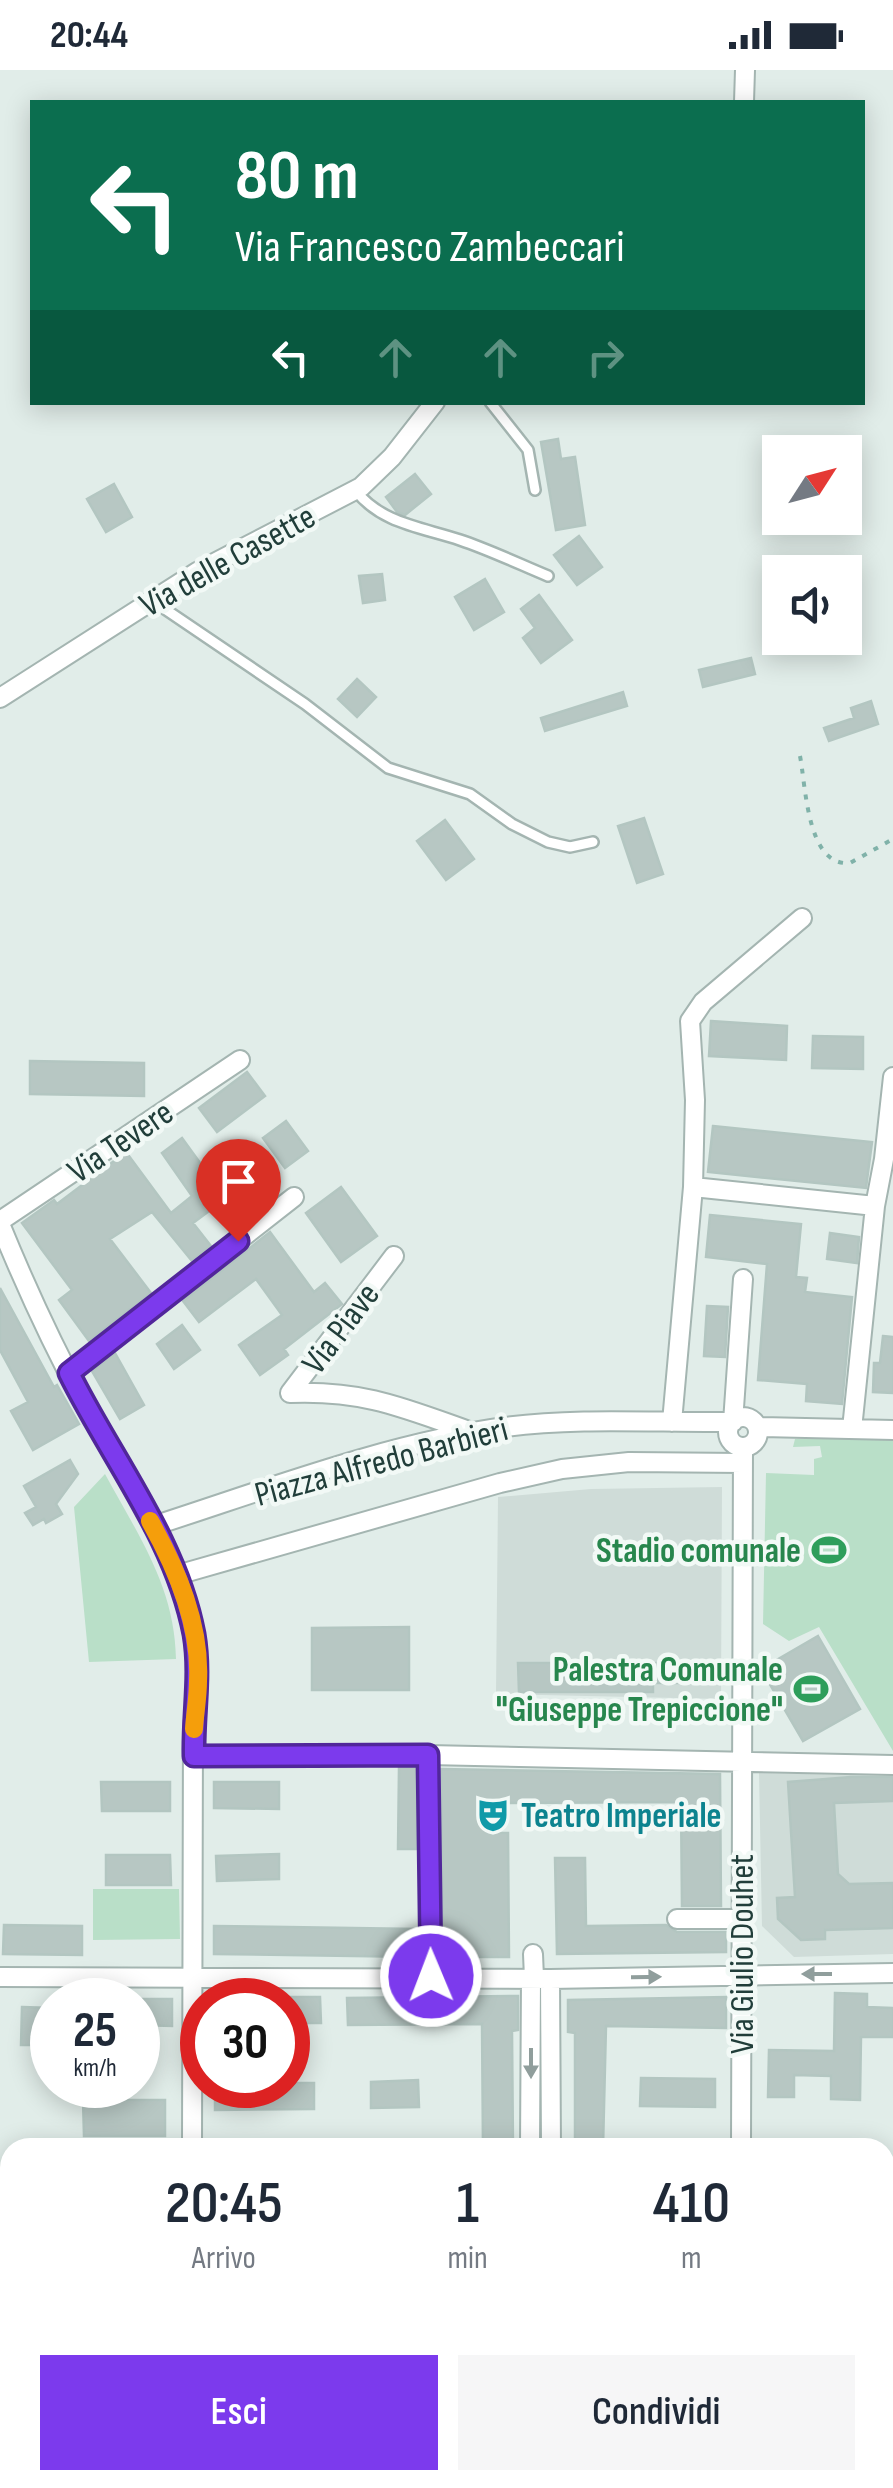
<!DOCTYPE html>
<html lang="it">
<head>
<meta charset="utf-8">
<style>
	body { margin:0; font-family:"Sofia Sans Condensed",sans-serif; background:#f6f6f7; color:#1f2937; height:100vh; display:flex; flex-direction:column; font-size:38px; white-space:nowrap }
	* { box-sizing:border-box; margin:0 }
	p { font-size:32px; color:#747a83 }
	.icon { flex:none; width:55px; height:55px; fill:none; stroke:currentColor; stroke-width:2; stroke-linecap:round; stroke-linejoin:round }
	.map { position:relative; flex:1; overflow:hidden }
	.panel { position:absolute; left:0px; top:2068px; width:895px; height:352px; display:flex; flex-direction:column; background:#fff; border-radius:30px 30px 0 0; box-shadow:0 5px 25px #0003 }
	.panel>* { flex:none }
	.banner { position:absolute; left:30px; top:30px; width:835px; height:305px; border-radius:0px; box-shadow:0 5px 25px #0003; background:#0b6e4f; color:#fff; overflow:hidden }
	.needle { width:65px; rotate:54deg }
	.tools { position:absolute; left:762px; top:365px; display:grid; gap:20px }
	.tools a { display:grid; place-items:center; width:100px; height:100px; border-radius:0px; background:#fff; box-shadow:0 5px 25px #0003; font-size:50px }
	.speed { position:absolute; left:30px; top:1908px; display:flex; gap:20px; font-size:50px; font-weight:700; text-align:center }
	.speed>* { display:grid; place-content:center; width:130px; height:130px; border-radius:50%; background:#fff; box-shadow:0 5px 25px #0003; line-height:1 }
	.speed small { font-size:25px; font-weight:400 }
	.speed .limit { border:15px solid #d22; background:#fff; color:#111 }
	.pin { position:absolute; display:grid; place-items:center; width:85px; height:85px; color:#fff; margin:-102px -42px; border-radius:50% 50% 50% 0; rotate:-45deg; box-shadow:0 0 10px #0007 }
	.pin .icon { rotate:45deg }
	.me { position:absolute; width:110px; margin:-55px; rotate:359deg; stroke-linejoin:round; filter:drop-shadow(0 0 8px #0008) }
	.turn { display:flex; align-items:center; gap:35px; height:210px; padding:0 40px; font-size:45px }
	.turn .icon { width:130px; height:130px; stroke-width:2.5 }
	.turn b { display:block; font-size:70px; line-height:85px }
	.lanes { display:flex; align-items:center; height:95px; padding:0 40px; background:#0003; justify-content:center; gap:50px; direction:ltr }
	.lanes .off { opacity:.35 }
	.eta { display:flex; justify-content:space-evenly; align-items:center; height:170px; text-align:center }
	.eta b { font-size:60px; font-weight:600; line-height:70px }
	.button { display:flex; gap:20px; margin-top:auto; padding:20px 40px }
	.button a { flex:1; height:115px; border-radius:0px; background:#7c3aed; color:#fff; font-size:40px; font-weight:600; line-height:115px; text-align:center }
	.button a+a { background:#f6f6f7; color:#1f2937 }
	.status { display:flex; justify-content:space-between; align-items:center; height:70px; padding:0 50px; background:#fff; direction:ltr }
	.status svg { height:28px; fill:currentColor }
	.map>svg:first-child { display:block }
	.built { fill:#cfdcd8 }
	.green { fill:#b9dfc8 }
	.building { fill:#b7c7c3; stroke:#b3c6c1; stroke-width:2.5 }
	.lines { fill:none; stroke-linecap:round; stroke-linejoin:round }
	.lane-casing { stroke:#a4b5b1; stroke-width:14 }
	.street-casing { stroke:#a4b5b1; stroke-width:22 }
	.path { stroke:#80b2a9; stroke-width:4; stroke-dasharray:5 8; stroke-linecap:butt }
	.lane { stroke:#fff; stroke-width:9 }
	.street { stroke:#fff; stroke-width:18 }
	.oneway { fill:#909e9c }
	.route-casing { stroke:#51269a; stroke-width:25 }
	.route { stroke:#7c3aed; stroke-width:18 }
	.slow { stroke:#f59e0b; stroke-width:18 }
	.labels { text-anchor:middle; stroke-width:9; stroke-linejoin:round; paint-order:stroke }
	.street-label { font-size:35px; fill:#213e3a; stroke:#f2f9f6 }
	.leisure-label { font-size:35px; font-weight:bold; fill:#27864d; stroke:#f2f9f6; text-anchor:end }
	.culture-label { font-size:35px; font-weight:bold; fill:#0d838f; stroke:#f2f9f6; text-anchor:start }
</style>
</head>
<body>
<div class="status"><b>20:44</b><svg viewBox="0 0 49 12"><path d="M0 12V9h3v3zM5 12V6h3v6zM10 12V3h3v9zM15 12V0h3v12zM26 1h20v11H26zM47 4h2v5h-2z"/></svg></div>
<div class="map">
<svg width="893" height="2418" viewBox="0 0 893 2418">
	<rect width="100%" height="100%" fill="#e1ede9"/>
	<path class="built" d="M722,1417L721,1629L496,1624L498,1427L591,1419Z
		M759,1703L893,1706V1884L794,1887L762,1856Z"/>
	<path class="green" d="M893,1367V1681L819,1557L789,1571L763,1554L766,1403L814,1405V1389L822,1387L820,1376L793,1377L795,1369Z
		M105,1404C138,1465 175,1517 176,1589L89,1592L74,1437Z
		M93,1819H179L180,1869L93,1870Z
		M301,2410H494V2418H301Z"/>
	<path class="building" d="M558,369L561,389L575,387L585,455L556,460L541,372Z
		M415,404L431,424L405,445L397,442L386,427Z
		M114,414L132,447L106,462L87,429Z
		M579,466L602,497L577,515L554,485Z
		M382,504L385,530L363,533L359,506Z
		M485,509L504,542L474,560L455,527Z
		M539,525L572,570L541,593L523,568L535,558L521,539Z
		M751,588L755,604L703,617L699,600Z
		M357,609L376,627L357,647L338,629Z
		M623,622L627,636L545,661L541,648Z
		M871,631L878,654L829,671L824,658L854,648L851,638Z
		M644,748L663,804L637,813L618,756Z
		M445,750L474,789L446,810L417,771Z
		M711,951L787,956L786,990L709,986Z
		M813,966L863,967V999L812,998Z
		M30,991L144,993V1026L30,1024Z
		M247,1002L265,1026L217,1062L199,1038Z
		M286,1051L308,1081L285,1098L263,1068Z
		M713,1056L872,1072L866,1118L708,1102Z
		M182,1068L211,1108L221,1101L236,1121L193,1153L211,1176L192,1191L152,1142L110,1169L151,1223L89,1271L59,1230L72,1220L22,1153L54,1130L57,1134L126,1082L171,1143L192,1126L162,1083Z
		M341,1117L377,1166L341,1192L306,1143Z
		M710,1145L801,1154L796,1207L807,1208L805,1222L852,1227L842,1334L806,1331L807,1314L758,1310L767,1194L706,1187Z
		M270,1162L314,1222L325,1213L342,1234L284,1279L288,1285L260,1305L239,1275L282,1245L256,1209L199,1252L183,1231Z
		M830,1163L859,1167L857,1193L827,1189Z
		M0,1218L54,1317L57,1315L79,1354L33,1380L11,1341L28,1332L0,1280Z
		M707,1236L728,1237L725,1287L704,1286Z
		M182,1255L200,1280L174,1299L157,1274Z
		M883,1266L893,1267V1323L873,1322L874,1293H880Z
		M115,1283L144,1335L120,1349L92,1301Z
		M70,1390L78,1404L56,1434L62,1444L46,1453L44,1449L33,1455L25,1443L36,1437L24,1416Z
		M409,1557V1620H312V1558Z
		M818,1566L860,1639L803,1671L761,1599Z
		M518,1593H716V1613H653V1622H519Z
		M399,1698H416L417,1779H398Z
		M441,1699L720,1704L721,1836H682L681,1732L495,1733V1763H508L509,1887H443Z
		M851,1707H893V1731L834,1733L838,1804L849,1814L893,1813V1858L825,1860V1869L801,1870L778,1849L777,1828L795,1827L788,1712Z
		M101,1712H170V1741H102Z
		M214,1712H279V1739L214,1738Z
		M279,1784V1809L217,1811L216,1786Z
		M106,1785H170L171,1815H106Z
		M555,1788H585L586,1856L666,1855L677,1862H726V1882L557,1884Z
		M4,1855L82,1856V1885L3,1884Z
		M214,1856L418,1859V1887L214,1884Z
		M835,1923L867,1924V1937L893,1938V1967H861L860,2030L831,2029V2006L794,2005V2027H768L769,1980L834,1981Z
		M518,1926V1960L512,1961L513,2078H483L482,1954L348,1955L347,1928Z
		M288,1927H320L321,1953H288Z
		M726,1927V1958L606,1956L603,2078H575V1963L568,1962V1930Z
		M138,1929H172V1956L138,1955Z
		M22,1937L52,1938V1975H21Z
		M641,2008L715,2009V2037L640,2036Z
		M418,2010L419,2037L371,2038V2012Z
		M288,2013H314V2039L215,2040V2015Z
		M83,2030H165V2066H84Z"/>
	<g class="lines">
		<g class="lane-casing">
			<path id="lane" d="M490,332L528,380L535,420
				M355,420C382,454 421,457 460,470C490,480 519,494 548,506
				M153,531L305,634L388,698L470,724L512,754L548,772L570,777L593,772"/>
		</g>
		<g class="street-casing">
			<path id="street" d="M744,32L745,0
				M0,628L197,502L361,417L392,387L435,332
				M693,1117L875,1136
				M0,1151L240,990
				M0,1154C25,1215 53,1276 84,1333C131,1419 194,1503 198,1604C199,1622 195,1640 193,1657L192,2078
				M394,1186L290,1323C364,1320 404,1338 472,1362
				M69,1303L294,1127
				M728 1362a15 15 0 1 1 30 0a15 15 0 1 1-30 0Z
				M672,1352L693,1117L695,1030L690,951L703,932L802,848
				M757,1357L893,1360
				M852,1359L875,1136L884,1089L893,1007
				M153,1456C265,1420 388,1373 505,1357C580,1347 657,1353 733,1352L743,1209
				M177,1505L500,1413L562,1399L629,1392L743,1393
				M428,1685L431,1906
				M194,1686L428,1685L893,1695
				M677,1849H741
				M533,1884L534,1908
				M0,1907L550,1909L893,1903
				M550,1909L551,2078
				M530,2078L531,1908
				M741,2078L743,1377
				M0,2141H10
				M885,2167H893
				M0,2398L10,2390
				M513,2410V2418
				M565,2410V2418
				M854,2410L859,2418
				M118,2418V2410"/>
		</g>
		<path class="path" d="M800,686C806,717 807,797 850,793L893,769
			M317,2410V2418L494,2416"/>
		<use href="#lane" class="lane"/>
		<use href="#street" class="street"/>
	</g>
	<defs><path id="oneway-solid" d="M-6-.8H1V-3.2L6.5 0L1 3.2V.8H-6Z" transform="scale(2.5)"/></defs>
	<g class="oneway">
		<use href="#oneway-solid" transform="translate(817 1904) rotate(180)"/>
		<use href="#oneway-solid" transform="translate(646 1907) rotate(-1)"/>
		<use href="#oneway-solid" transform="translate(531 1993) rotate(90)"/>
	</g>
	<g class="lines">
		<g class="route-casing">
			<path id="route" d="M238,1171L69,1303C111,1388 176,1469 194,1564C201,1605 193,1644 194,1686L428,1685L431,1906"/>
		</g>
		<use href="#route" class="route"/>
		<path class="slow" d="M150,1451C177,1499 201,1555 198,1611C198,1627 195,1643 194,1659"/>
	</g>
	<defs>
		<g id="stadium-bare" transform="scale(2.7)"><path d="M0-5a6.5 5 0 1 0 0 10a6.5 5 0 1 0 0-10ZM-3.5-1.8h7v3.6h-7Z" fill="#2e9e5b" stroke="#f2f9f6" stroke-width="2.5" paint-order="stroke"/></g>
		<g id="theatre-bare" transform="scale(2.7)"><path d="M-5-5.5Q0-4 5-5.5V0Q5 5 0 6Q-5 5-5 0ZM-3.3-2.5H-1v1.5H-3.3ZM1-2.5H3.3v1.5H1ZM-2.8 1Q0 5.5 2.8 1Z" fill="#0f9aa8" stroke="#f2f9f6" stroke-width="2.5" paint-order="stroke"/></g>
	</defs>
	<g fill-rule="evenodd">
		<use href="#stadium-bare" x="829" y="1480"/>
		<use href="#stadium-bare" x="811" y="1619"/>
		<use href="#theatre-bare" x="493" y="1745"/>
	</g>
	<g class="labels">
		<g class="street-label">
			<text transform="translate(227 490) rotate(-29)" y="12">Via delle Casette</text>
			<text transform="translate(120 1071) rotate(-34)" y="12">Via Tevere</text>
			<text transform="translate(340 1258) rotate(-53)" y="12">Via Piave</text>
			<text transform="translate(381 1391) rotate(-15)" y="12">Piazza Alfredo Barbieri</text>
			<text transform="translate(741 1884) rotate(-90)" y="12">Via Giulio Douhet</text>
		</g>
		<g class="leisure-label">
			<text x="801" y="1492">Stadio comunale</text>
			<text x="783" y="1611">Palestra Comunale<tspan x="783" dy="40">"Giuseppe Trepiccione"</tspan></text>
		</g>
		<g class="culture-label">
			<text x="521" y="1757">Teatro Imperiale</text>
		</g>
	</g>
</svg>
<div class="tools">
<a><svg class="needle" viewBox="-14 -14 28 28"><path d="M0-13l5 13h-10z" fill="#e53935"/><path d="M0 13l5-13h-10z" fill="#747a83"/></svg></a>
<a><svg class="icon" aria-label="sound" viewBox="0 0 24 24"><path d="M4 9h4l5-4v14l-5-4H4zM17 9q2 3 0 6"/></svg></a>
</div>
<div class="speed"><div>25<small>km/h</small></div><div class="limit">30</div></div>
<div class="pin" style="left:238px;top:1171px;background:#d93025"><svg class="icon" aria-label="arrive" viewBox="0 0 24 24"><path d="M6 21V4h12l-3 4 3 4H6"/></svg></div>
<svg class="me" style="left:431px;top:1906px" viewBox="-20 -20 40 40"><circle r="17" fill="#7c3aed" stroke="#fff" stroke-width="3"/><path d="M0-11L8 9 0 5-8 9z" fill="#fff"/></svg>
<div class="banner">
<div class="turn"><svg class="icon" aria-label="left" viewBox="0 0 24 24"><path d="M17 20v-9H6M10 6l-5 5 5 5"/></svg><div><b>80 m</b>Via Francesco Zambeccari</div></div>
<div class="lanes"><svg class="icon" aria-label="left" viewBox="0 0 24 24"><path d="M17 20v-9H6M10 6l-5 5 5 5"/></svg><svg class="icon off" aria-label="ahead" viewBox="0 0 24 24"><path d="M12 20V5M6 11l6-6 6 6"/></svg><svg class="icon off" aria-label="ahead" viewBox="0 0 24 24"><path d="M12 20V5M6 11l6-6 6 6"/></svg><svg class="icon off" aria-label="right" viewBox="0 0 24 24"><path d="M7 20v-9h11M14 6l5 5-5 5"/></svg></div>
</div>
<section class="panel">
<div class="eta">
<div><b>20:45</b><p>Arrivo</p></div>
<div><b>1</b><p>min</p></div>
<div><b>410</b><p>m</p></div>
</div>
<div class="button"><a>Esci</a><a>Condividi</a></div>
</section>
</div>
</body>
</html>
